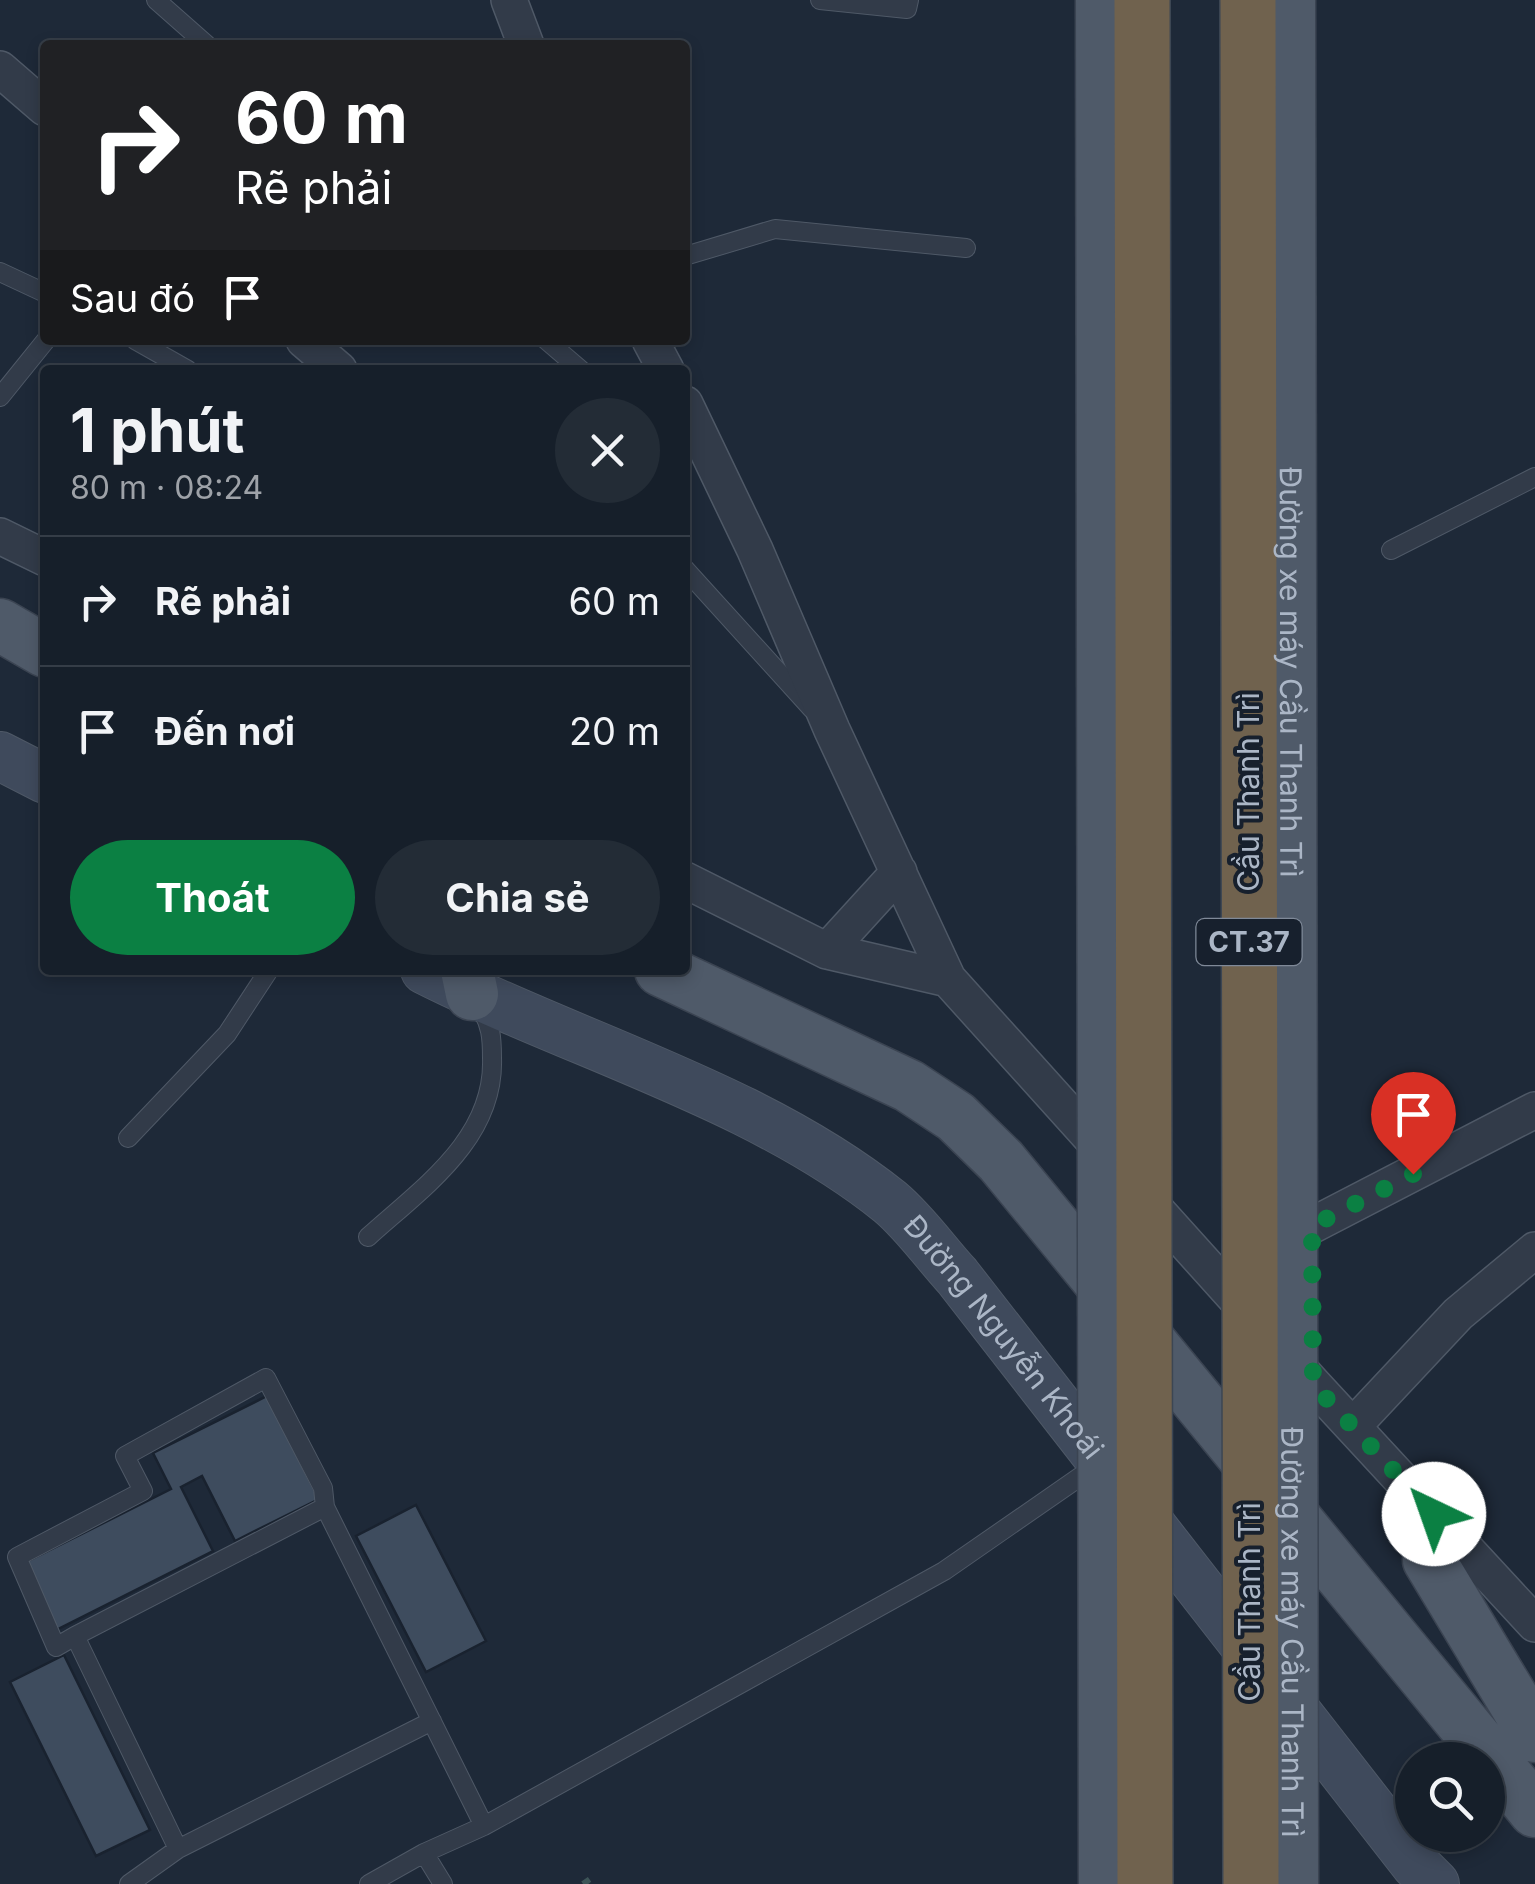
<!DOCTYPE html>
<html lang="vi">
<head>
<meta charset="utf-8">
<style>
	body { margin:0; font-family:Inter,sans-serif; background:#232c36; color:#f1f3f6; height:100vh; display:flex; flex-direction:column; font-size:38px; white-space:nowrap }
	* { box-sizing:border-box; margin:0 }
	p { font-size:32px; color:#9ea2a8 }
	.icon { flex:none; width:55px; height:55px; fill:none; stroke:currentColor; stroke-width:2; stroke-linecap:round; stroke-linejoin:round }
	.map { position:relative; flex:1; overflow:hidden }
	.drawer { position:absolute; left:40px; top:365px; width:650px; height:610px; display:flex; flex-direction:column; background:#161f2a; border-radius:10px; box-shadow:0 5px 15px #0003,0 0 0 2px #353d47 }
	.drawer>* { flex:none }
	.top-card { position:absolute; left:40px; top:40px; width:650px; height:305px; border-radius:10px; box-shadow:0 5px 15px #0003,0 0 0 2px #353d47; background:#202124; color:#fff; overflow:hidden }
	.buttons { position:absolute; left:1395px; top:1742px; display:grid; gap:20px }
	.buttons a { display:grid; place-items:center; width:110px; height:110px; border-radius:50%; background:#161f2a; box-shadow:0 5px 15px #0003,0 0 0 2px #353d47; font-size:50px }
	.pin { position:absolute; display:grid; place-items:center; width:85px; height:85px; color:#fff; margin:-102px -42px; border-radius:50% 50% 50% 0; rotate:-45deg; box-shadow:0 0 10px #0007 }
	.pin .icon { rotate:45deg }
	.me { position:absolute; width:110px; margin:-55px; rotate:318deg; stroke-linejoin:round; filter:drop-shadow(0 0 8px #0008) }
	.turn { display:flex; align-items:center; gap:35px; height:210px; padding:0 30px; font-size:45px }
	.turn .icon { width:130px; height:130px; stroke-width:2.5 }
	.turn b { display:block; font-size:70px; line-height:85px }
	.then { display:flex; align-items:center; height:95px; padding:0 30px; background:#0003; gap:20px; font-size:38px }
	.round { display:grid; place-items:center; flex:none; width:105px; height:105px; border-radius:52px; background:#232c36 }
	.summary { display:flex; align-items:center; justify-content:space-between; height:170px; padding:0 30px }
	h1 { font-size:60px; font-weight:700; line-height:75px }
	.button { display:flex; gap:20px; margin-top:auto; padding:20px 30px }
	.button a { flex:1; height:115px; border-radius:60px; background:#0b8043; color:#fff; font-size:40px; font-weight:700; line-height:115px; text-align:center }
	.button a+a { background:#232c36; color:#f1f3f6 }
	ul { padding:0; list-style:none }
	li { display:flex; align-items:center; gap:30px; height:130px; padding:0 30px; border-top:2px solid #353d47 }
	li div { flex:1 }
	li b { display:block; font-size:38px }
	li em { font-style:normal }
	.map>svg:first-child { display:block }
	.building { fill:#3e4c5e; stroke:#19222f; stroke-width:2.5 }
	.lines { fill:none; stroke-linecap:round; stroke-linejoin:round }
	.lane-casing { stroke:#4f5967; stroke-width:20 }
	.street-casing { stroke:#4f5967; stroke-width:38 }
	.secondary-casing { stroke:#4f5967; stroke-width:50 }
	.primary-casing { stroke:#3b4452; stroke-width:55 }
	.path { stroke:#3d5457; stroke-width:6; stroke-dasharray:8 8; stroke-linecap:butt }
	.lane { stroke:#323b49; stroke-width:18 }
	.street { stroke:#323b49; stroke-width:35 }
	.secondary { stroke:#3f4a5c; stroke-width:48 }
	.primary { stroke:#4f5a69; stroke-width:52 }
	.primary-bridge-casing { stroke:#3b4452; stroke-width:55; stroke-linecap:butt }
	.highway-bridge-casing { stroke:#3c4653; stroke-width:58; stroke-linecap:butt }
	.primary-bridge { stroke:#4f5a69; stroke-width:52 }
	.highway-bridge { stroke:#70624e; stroke-width:55 }
	.route { stroke:#0b8043; stroke-width:18; stroke-dasharray:0 32.4 }
	.labels { text-anchor:middle; stroke-width:8; stroke-linejoin:round; paint-order:stroke }
	.shield { fill:#17202d; stroke:#7f8998; stroke-width:2.5 }
	.shield-label { font-size:28px; font-weight:bold; fill:#abb6c6 }
	.street-label { font-size:30px; fill:#abb6c6; stroke:#17202d }
</style>
</head>
<body>
<div class="map">
<svg width="1535" height="1884" viewBox="0 0 1535 1884">
	<rect width="100%" height="100%" fill="#1e2938"/>
	<path class="building" d="M267,1396L319,1499L235,1541L202,1476L181,1487L213,1551L56,1630L22,1564L171,1489L153,1453Z
		M416,1505L486,1641L426,1672L356,1536Z
		M64,1655L150,1830L96,1856L10,1682Z"/>
	<g class="lines">
		<g class="lane-casing">
			<path id="lane" d="M156,0L207,45
				M820,0L907,9L909,0
				M685,256L775,229L966,248
				M0,272L45,293
				M135,340L188,370
				M546,340L581,370
				M0,397L46,340
				M1391,550L1535,477
				M685,569L812,709
				M128,1138L227,1034L269,970
				M368,1237C422,1188 495,1139 492,1058C492,1037 491,1025 480,1007
				M75,1636L56,1647L17,1557L143,1491L125,1456L266,1378L323,1488L325,1507
				M178,1849L75,1636L325,1507L484,1826
				M424,1853L443,1884
				M129,1884L178,1849L432,1721
				M369,1884L424,1853L484,1826L944,1571L1094,1467"/>
		</g>
		<g class="street-casing">
			<path id="street" d="M509,0L526,45
				M0,69L45,108
				M304,340L339,370
				M650,340L666,370
				M685,404L755,550L832,730L948,979L1313,1384L1535,1624
				M0,536L45,558
				M685,880L827,951L948,979
				M827,951L899,872
				M1311,1226L1535,1110
				M1353,1426L1458,1314L1535,1250"/>
		</g>
		<g class="secondary-casing">
			<g id="secondary">
				<path d="M0,756L45,779"/>
				<path id="s1" d="M425,970C576,1046 758,1096 890,1202C915,1223 935,1252 957,1276L1415,1864L1435,1884"/>
			</g>
		</g>
		<g class="primary-casing">
			<path id="primary" d="M0,625L45,651
				M467,970L472,994
				M661,970L909,1086L956,1117L1001,1161L1535,1811
				M1434,1514L1429,1560L1535,1736"/>
		</g>
		<path class="path" d="M583,1884L593,1877"/>
		<use href="#lane" class="lane"/>
		<use href="#street" class="street"/>
		<use href="#secondary" class="secondary"/>
		<use href="#primary" class="primary"/>
		<g class="primary-bridge-casing">
			<g id="primary-bridge">
				<path d="M1102,0L1105,1884"/>
				<path id="s2" d="M1289,0L1292,1884"/>
			</g>
		</g>
		<g class="highway-bridge-casing">
			<path id="highway-bridge" d="M1142,0L1145,1884
				M1248,0L1251,1884"/>
		</g>
		<use href="#primary-bridge" class="primary-bridge"/>
		<use href="#highway-bridge" class="highway-bridge"/>
	</g>
	<g class="lines">
		<path class="route" d="M1413,1174L1312,1226L1313,1384L1434,1514"/>
	</g>
	<g class="labels">
		<rect class="shield" x="1196.5" y="919" width="105" height="46" rx="8"/>
		<g class="shield-label">
			<text x="1249" y="952">CT.37</text>
		</g>
		<g class="street-label">
			<text dy="10" stroke="none"><textPath href="#s2" startOffset="672">Đường xe máy Cầu Thanh Trì</textPath></text>
			<text transform="translate(1249 792) rotate(-90)" y="10">Cầu Thanh Trì</text>
			<text dy="10" stroke="none"><textPath href="#s1" startOffset="698">Đường Nguyễn Khoái</textPath></text>
			<text transform="translate(1250 1602) rotate(-90)" y="10">Cầu Thanh Trì</text>
			<text dy="10" stroke="none"><textPath href="#s2" startOffset="1632">Đường xe máy Cầu Thanh Trì</textPath></text>
		</g>
	</g>
</svg>
<div class="buttons">
<a><svg class="icon" aria-label="search" viewBox="0 0 24 24"><circle cx="10" cy="10" r="6"/><path d="M15 15l6 6"/></svg></a>
</div>
<div class="pin" style="left:1413px;top:1174px;background:#d93025"><svg class="icon" aria-label="arrive" viewBox="0 0 24 24"><path d="M6 21V4h12l-3 4 3 4H6"/></svg></div>
<svg class="me" style="left:1434px;top:1514px" viewBox="-20 -20 40 40"><circle r="19" fill="#fff"/><path d="M0-13L10 11 0 6-10 11z" fill="#0b8043"/></svg>
<div class="top-card">
<div class="turn"><svg class="icon" aria-label="right" viewBox="0 0 24 24"><path d="M7 20v-9h11M14 6l5 5-5 5"/></svg><div><b>60 m</b>Rẽ phải</div></div>
<div class="then">Sau đó<svg class="icon" aria-label="arrive" viewBox="0 0 24 24"><path d="M6 21V4h12l-3 4 3 4H6"/></svg></div>
</div>
<section class="drawer">
<div class="summary"><div><h1>1 phút</h1><p>80 m · 08:24</p></div><a class="round"><svg class="icon" aria-label="close" viewBox="0 0 24 24"><path d="M6 6l12 12M18 6L6 18"/></svg></a></div>
<ul>
<li><svg class="icon" aria-label="right" viewBox="0 0 24 24"><path d="M7 20v-9h11M14 6l5 5-5 5"/></svg><div><b>Rẽ phải</b></div><em>60 m</em></li>
<li><svg class="icon" aria-label="arrive" viewBox="0 0 24 24"><path d="M6 21V4h12l-3 4 3 4H6"/></svg><div><b>Đến nơi</b></div><em>20 m</em></li>
</ul>
<div class="button"><a>Thoát</a><a>Chia sẻ</a></div>
</section>
</div>
</body>
</html>
